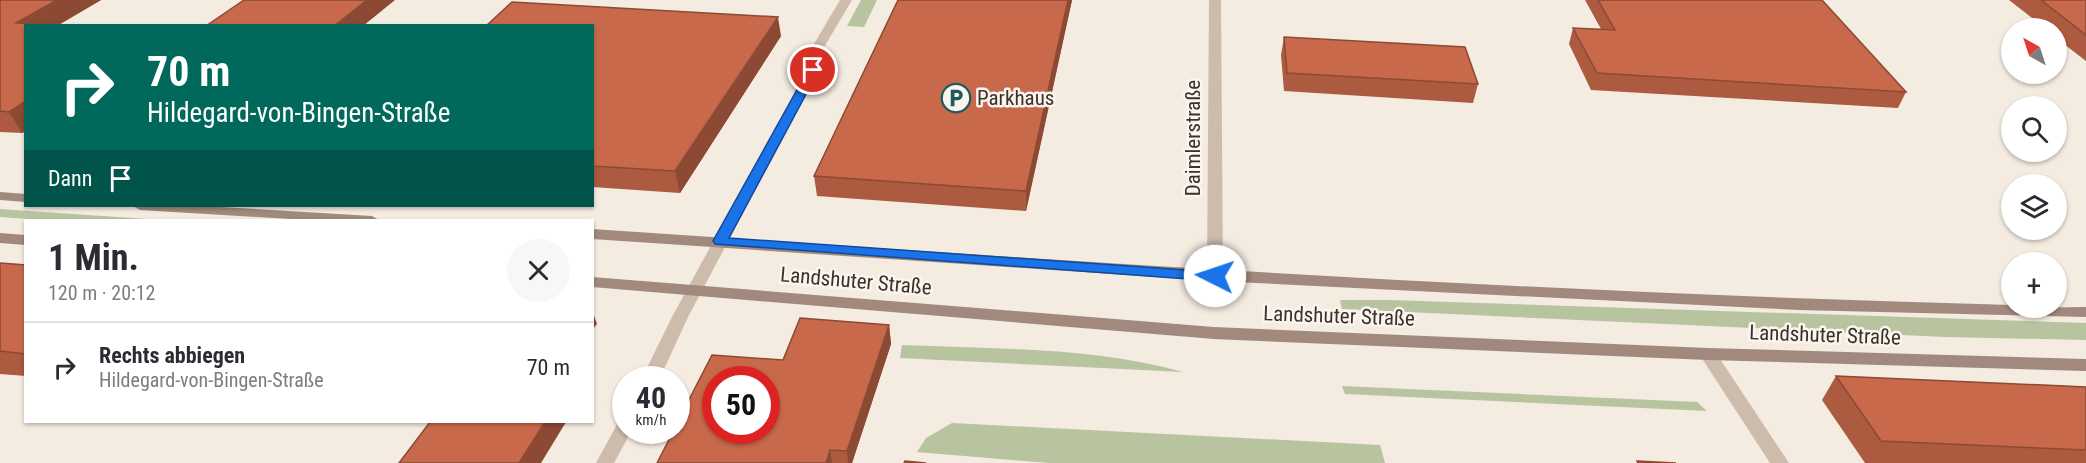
<!DOCTYPE html>
<html lang="de">
<head>
<meta charset="utf-8">
<style>
	body { margin:0; font-family:"Roboto Condensed",sans-serif; background:#f7f7f7; color:#2b2b33; height:100vh; display:flex; flex-direction:column; font-size:22px; white-space:nowrap }
	* { box-sizing:border-box; margin:0 }
	p { font-size:20px; color:#7c7c81 }
	.icon { flex:none; width:33px; height:33px; fill:none; stroke:currentColor; stroke-width:2; stroke-linecap:round; stroke-linejoin:round }
	.map { position:relative; flex:1; overflow:hidden }
	.side { position:absolute; left:24px; top:219px; width:570px; height:204px; display:flex; flex-direction:column; background:#fff; border-radius:0px; box-shadow:0 2px 4px #0004 }
	.side>* { flex:none }
	.hud { position:absolute; left:24px; top:24px; width:570px; height:183px; border-radius:0px; box-shadow:0 2px 4px #0004; background:#00695c; color:#fff; overflow:hidden }
	.needle { width:39px; rotate:321deg }
	.controls { position:absolute; left:2001px; top:18px; display:grid; gap:12px }
	.controls a { display:grid; place-items:center; width:66px; height:66px; border-radius:50%; background:#fff; box-shadow:0 2px 4px #0004; font-size:30px }
	.speed { position:absolute; left:612px; top:366px; display:flex; gap:12px; font-size:30px; font-weight:700; text-align:center }
	.speed>* { display:grid; place-content:center; width:78px; height:78px; border-radius:50%; background:#fff; box-shadow:0 2px 4px #0004; line-height:1 }
	.speed small { font-size:15px; font-weight:400 }
	.speed .limit { border:9px solid #d22; background:#fff; color:#111 }
	.pin { position:absolute; display:grid; place-items:center; width:51px; height:51px; color:#fff; margin:-26px; border:3px solid #fff; border-radius:50%; box-shadow:0 2px 6px #0007 }
	.me { position:absolute; width:66px; margin:-33px; rotate:274deg; stroke-linejoin:round; filter:drop-shadow(0 0 4px #0008) }
	.turn { display:flex; align-items:center; gap:21px; height:126px; padding:0 24px; font-size:27px }
	.turn .icon { width:78px; height:78px; stroke-width:2.5 }
	.turn b { display:block; font-size:42px; line-height:51px }
	.then { display:flex; align-items:center; height:57px; padding:0 24px; background:#0003; gap:12px; font-size:22px }
	.round { display:grid; place-items:center; flex:none; width:63px; height:63px; border-radius:32px; background:#f7f7f7 }
	.overview { display:flex; align-items:center; justify-content:space-between; height:102px; padding:0 24px }
	h1 { font-size:36px; font-weight:700; line-height:45px }
	ul { padding:0; list-style:none }
	li { display:flex; align-items:center; gap:18px; height:90px; padding:0 24px; border-top:2px solid #e1e1e2 }
	li div { flex:1 }
	li b { display:block; font-size:22px }
	li em { font-style:normal }
	.map>svg:first-child { display:block }
	.green { fill:#b8c4a0 }
	.lines { fill:none; stroke-linecap:round; stroke-linejoin:round }
	.street { fill:#cdbbac; fill-rule:evenodd }
	.secondary { fill:#a18a7d; fill-rule:evenodd }
	.wall { fill:#ac5a40 }
	.shaded-wall { fill:#8c4a34 }
	.building { fill:#c8694b; stroke:#8c4a34; stroke-width:1.5; fill-rule:evenodd }
	.route { fill:#1a73e8; stroke:#114b97; stroke-width:1.5 }
	.labels { text-anchor:middle; stroke-width:5; stroke-linejoin:round; paint-order:stroke }
	.poi-label { font-size:21px; fill:#3b302b; stroke:#fbf5ee; text-anchor:start }
	.street-label { font-size:21px; fill:#3b302b; stroke:#fbf5ee }
</style>
</head>
<body>
<div class="map">
<svg width="2086" height="463" viewBox="0 0 2086 463">
	<rect width="100%" height="100%" fill="#f4ebe1"/>
	<path class="green" d="M861,0H877L864,27L847,26Z
		M0,209L161,220H44L0,217Z
		M1340,300H1390L2086,323V340L1945,337L1342,309Z
		M902,345C996,349 1093,347 1183,372L900,358Z
		M1342,386L1697,402L1707,411L1345,394Z
		M952,423L1380,445L1385,463H1049L917,452L926,438Z"/>
	<g class="lines">
		<path class="street" d="M840,0H852L823,49L819,70L688,317L659,380H641L672,317L807,70L811,49Z
			M1209,0H1221L1223,276L1215,281L1207,276Z
			M1708,348L1714,350L1789,463H1770L1699,354L1702,350Z
			M626,417V430H632L614,463H596L620,419Z"/>
		<path class="secondary" d="M0,192L26,194V202L0,200Z
			M133,206H204L372,216L379,220H307L140,210Z
			M592,229C1065,261 1538,293 2012,305V308L2086,307V317L1798,310L1215,281L592,239Z
			M0,233L26,235V245L0,243Z
			M592,277L1214,327L1708,348L2086,359V371L1708,360L1214,339L592,287Z"/>
	</g>
	<path class="wall" d="M0,0H101L58,25L26,26V131L22,133L0,132Z
		M898,0H1072L1026,211L817,196L814,176Z
		M1585,0H1822L1906,92L1898,108L1591,90L1569,44L1573,28L1601,29Z
		M2009,0H2086V61L2056,38V28H2045Z
		M592,26L781,36L680,193L592,187Z
		M1284,37L1478,84L1473,103L1284,91L1281,55Z
		M0,263L26,265V376L0,374Z
		M889,325L891,344L852,463H657Z
		M1836,376L2086,387V463H1865L1822,400Z"/>
	<path class="shaded-wall" d="M57,0H101L57,26L16,23Z
		M367,0H395L363,26H334Z
		M1068,0H1072L1026,211V191Z
		M778,17L781,36L680,193L675,171Z
		M26,101V131L22,133L9,112Z
		M592,310L597,324L592,330Z
		M889,325L891,344L852,463H848L847,451Z
		M545,422H566L541,463H519Z
		M830,450L832,463H826Z"/>
	<path class="building" d="M0,0H57L16,23L70,26H26V101L9,112L0,111Z
		M244,0H367L334,26H206Z
		M898,0H1068L1026,191L814,176Z
		M1598,0H1822L1906,92L1597,73L1573,28L1615,30Z
		M2041,0H2086V35Z
		M512,2L778,17L675,171L592,166V26H486Z
		M1284,37L1465,47L1478,84L1287,73Z
		M0,263L26,265V354L0,351Z
		M800,318L889,325L847,451L830,450L826,463H657L674,430H676V425L712,355L783,360ZM716,380H766V430H716Z
		M1836,376L2086,387V450L1881,441Z
		M430,422H545L519,463H399Z
		M905,461L926,463H904Z
		M1637,461L1676,463H1638Z"/>
	<path class="route" d="M813,66L819,70L729,238L1215,272L1222,276L1215,281L715,244L713,241L808,70Z"/>
	<defs>
		<g id="parking-ring" transform="scale(1.5)"><circle r="9.5" fill="#fbf5ee" stroke="#1f5a5e" stroke-width="1.5"/><path d="M-3.5-5.5H1a3.5 3.5 0 0 1 0 7H-1V5.5H-3.5ZM-1-3.4V-.6H.8a1.4 1.4 0 0 0 0-2.8Z" fill="#1f5a5e"/></g>
	</defs>
	<g fill-rule="evenodd">
		<use href="#parking-ring" x="956" y="98"/>
	</g>
	<g class="labels">
		<g class="poi-label">
			<text x="977" y="105">Parkhaus</text>
		</g>
		<g class="street-label">
			<text transform="translate(1193 138) rotate(-90)" y="7">Daimlerstraße</text>
			<text transform="translate(856 281) rotate(5)" y="7">Landshuter Straße</text>
			<text transform="translate(1339 316) rotate(2)" y="7">Landshuter Straße</text>
			<text transform="translate(1825 335) rotate(2)" y="7">Landshuter Straße</text>
		</g>
	</g>
</svg>
<div class="controls">
<a><svg class="needle" viewBox="-14 -14 28 28"><path d="M0-13l5 13h-10z" fill="#e53935"/><path d="M0 13l5-13h-10z" fill="#7c7c81"/></svg></a>
<a><svg class="icon" aria-label="search" viewBox="0 0 24 24"><circle cx="10" cy="10" r="6"/><path d="M15 15l6 6"/></svg></a>
<a><svg class="icon" aria-label="layers" viewBox="0 0 24 24"><path d="M12 4l9 5-9 5-9-5zM3 14l9 5 9-5"/></svg></a>
<a>+</a>
</div>
<div class="speed"><div>40<small>km/h</small></div><div class="limit">50</div></div>
<div class="pin" style="left:813px;top:70px;background:#d93025"><svg class="icon" aria-label="arrive" viewBox="0 0 24 24"><path d="M6 21V4h12l-3 4 3 4H6"/></svg></div>
<svg class="me" style="left:1215px;top:276px" viewBox="-20 -20 40 40"><circle r="19" fill="#fff"/><path d="M0-13L10 11 0 6-10 11z" fill="#1a73e8"/></svg>
<div class="hud">
<div class="turn"><svg class="icon" aria-label="right" viewBox="0 0 24 24"><path d="M7 20v-9h11M14 6l5 5-5 5"/></svg><div><b>70 m</b>Hildegard-von-Bingen-Straße</div></div>
<div class="then">Dann<svg class="icon" aria-label="arrive" viewBox="0 0 24 24"><path d="M6 21V4h12l-3 4 3 4H6"/></svg></div>
</div>
<section class="side">
<div class="overview"><div><h1>1 Min.</h1><p>120 m · 20:12</p></div><a class="round"><svg class="icon" aria-label="close" viewBox="0 0 24 24"><path d="M6 6l12 12M18 6L6 18"/></svg></a></div>
<ul>
<li><svg class="icon" aria-label="right" viewBox="0 0 24 24"><path d="M7 20v-9h11M14 6l5 5-5 5"/></svg><div><b>Rechts abbiegen</b><p>Hildegard-von-Bingen-Straße</p></div><em>70 m</em></li>
</ul>
</section>
</div>
</body>
</html>
